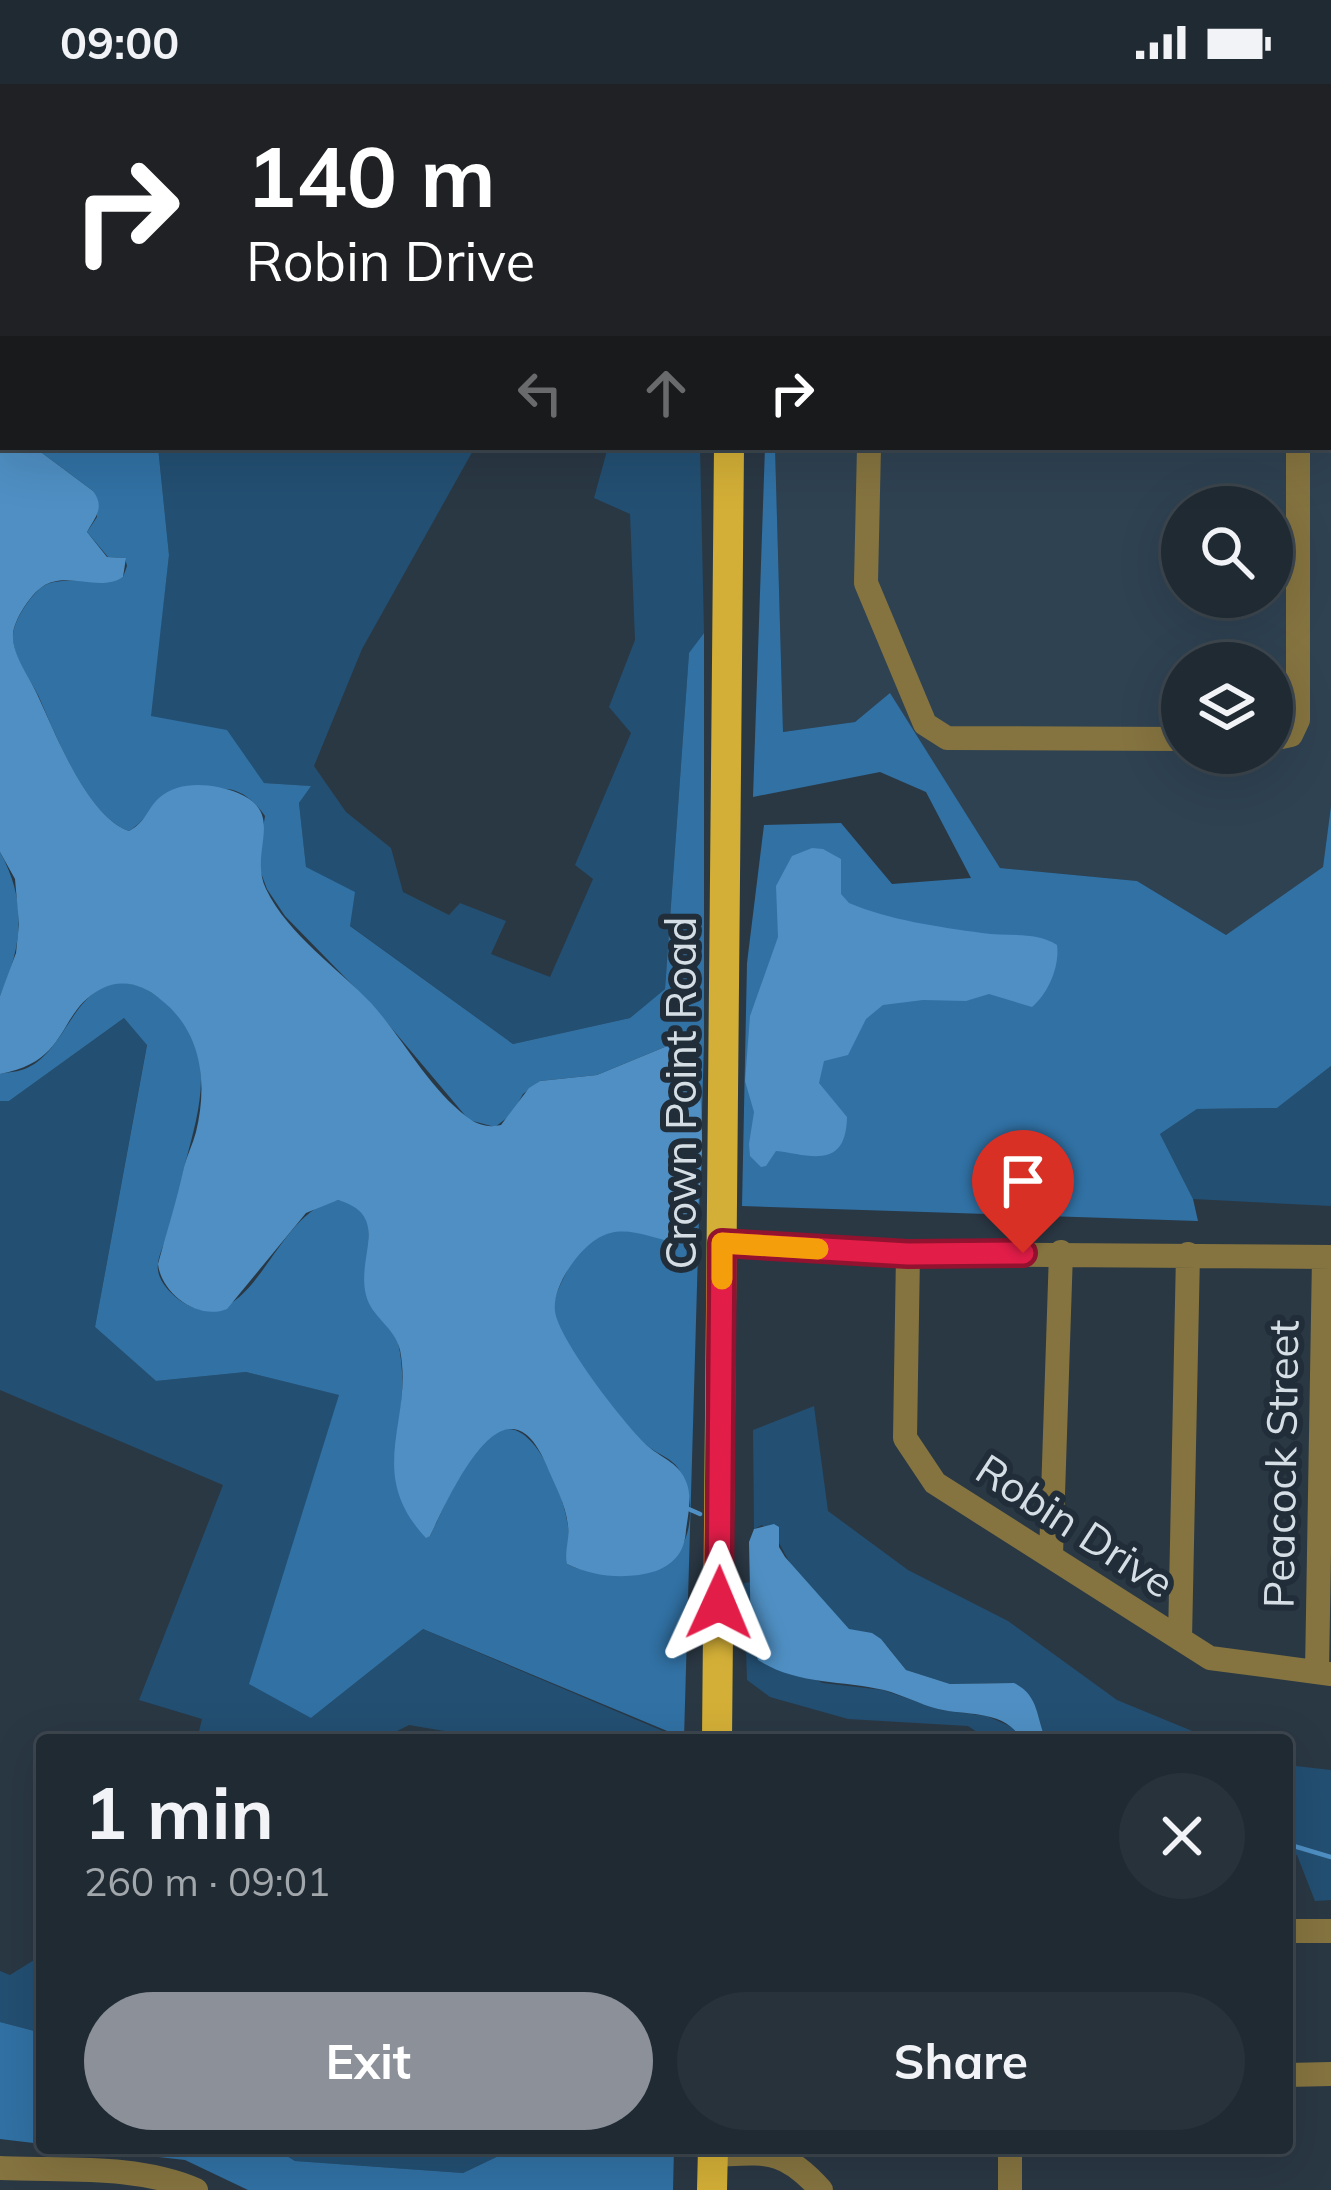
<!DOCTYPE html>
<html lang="en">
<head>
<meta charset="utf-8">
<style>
	body { margin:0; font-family:Mulish,sans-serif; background:#28323b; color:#f1f3f6; height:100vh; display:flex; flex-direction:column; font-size:45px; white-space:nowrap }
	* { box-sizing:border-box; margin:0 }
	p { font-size:39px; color:#a2a7ac }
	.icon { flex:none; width:66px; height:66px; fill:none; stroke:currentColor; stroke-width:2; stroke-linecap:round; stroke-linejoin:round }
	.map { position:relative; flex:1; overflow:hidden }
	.details { position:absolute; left:36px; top:1650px; width:1257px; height:420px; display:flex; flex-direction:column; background:#202a33; border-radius:12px; box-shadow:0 12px 48px #0002,0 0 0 3px #3d464e }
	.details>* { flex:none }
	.guide { position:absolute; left:0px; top:0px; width:1332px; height:366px; box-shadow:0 12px 48px #0002,0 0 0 3px #3d464e; background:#202124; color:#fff; overflow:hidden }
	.fabs { position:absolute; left:1161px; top:402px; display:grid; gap:24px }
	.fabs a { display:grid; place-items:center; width:132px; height:132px; border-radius:50%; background:#202a33; box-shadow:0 12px 48px #0002,0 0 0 3px #3d464e; font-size:60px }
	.pin { position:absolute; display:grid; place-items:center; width:102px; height:102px; color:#fff; margin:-123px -51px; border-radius:50% 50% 50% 0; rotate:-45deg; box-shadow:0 0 12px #0007 }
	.pin .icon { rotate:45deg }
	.me { position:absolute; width:132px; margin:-66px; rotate:1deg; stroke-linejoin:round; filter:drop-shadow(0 0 9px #0008) }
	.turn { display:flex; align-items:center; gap:42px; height:252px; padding:0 48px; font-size:54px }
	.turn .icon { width:156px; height:156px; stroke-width:2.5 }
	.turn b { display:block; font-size:84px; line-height:102px }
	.lanes { display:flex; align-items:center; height:114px; padding:0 48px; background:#0003; justify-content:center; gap:60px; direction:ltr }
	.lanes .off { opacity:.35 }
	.round { display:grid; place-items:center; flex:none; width:126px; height:126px; border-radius:63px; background:#28323b }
	.summary { display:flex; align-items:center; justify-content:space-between; height:204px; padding:0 48px }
	h1 { font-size:72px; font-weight:700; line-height:90px }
	.button { display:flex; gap:24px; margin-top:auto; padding:24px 48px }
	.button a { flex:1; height:138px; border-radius:72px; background:#8c9099; color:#fff; font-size:48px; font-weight:700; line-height:138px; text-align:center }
	.button a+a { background:#28323b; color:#f1f3f6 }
	.status { display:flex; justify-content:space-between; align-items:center; height:84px; padding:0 60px; background:#202a33; direction:ltr }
	.status svg { height:33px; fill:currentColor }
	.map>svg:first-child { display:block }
	.built { fill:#2f4252; fill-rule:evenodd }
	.green { fill:#234f72 }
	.forest { fill:#3171a4 }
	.water { fill:#4f8fc3 }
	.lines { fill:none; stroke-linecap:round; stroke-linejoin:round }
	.stream { stroke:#4f8fc3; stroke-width:4.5 }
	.minor { stroke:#857440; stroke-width:24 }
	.major { stroke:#d3af37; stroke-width:30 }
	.route-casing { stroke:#92132f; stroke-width:30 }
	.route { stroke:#e11d48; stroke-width:21 }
	.slow { stroke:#f59e0b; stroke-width:21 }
	.labels { text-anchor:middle; stroke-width:12; stroke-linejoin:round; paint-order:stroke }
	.street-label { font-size:42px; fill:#d5dee5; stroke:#212e39 }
</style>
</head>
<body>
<div class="status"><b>09:00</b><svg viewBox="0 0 49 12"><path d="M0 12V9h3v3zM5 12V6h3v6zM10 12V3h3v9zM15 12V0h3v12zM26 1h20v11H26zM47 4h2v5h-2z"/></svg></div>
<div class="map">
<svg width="1331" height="2106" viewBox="0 0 1331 2106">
	<rect width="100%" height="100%" fill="#2a3844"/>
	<path class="built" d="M772,0H1331V722L1323,783L1226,851L1137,797L1000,784L890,610L855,638L783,648L775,363H1329V3H772ZM1182,423H1272V513H1182ZM1182,579H1272V669H1182Z"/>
	<path class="green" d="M0,0H329L331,3H3L0,152Z
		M158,363H475L362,565L314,682L346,728L391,764L403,808L449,831L460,819L506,837L491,870L550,893L593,795L575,781L631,649L609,623L635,556L630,430L594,414L608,363H700L704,549L689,570L665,905L630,934L513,960L349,841L354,808L306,784L299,719L310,702L264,699L150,632L169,471Z
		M124,934L147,960L95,1243L156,1297L246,1288L340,1311L311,1634L423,1545L684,1656H497L409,1641L379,1656H197L202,1635L139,1616L223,1401L0,1306V1017H9Z
		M1331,982V1122L1193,1115L1160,1050L1197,1025L1277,1024Z
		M814,1322L828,1427L908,1486L1008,1537L1117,1616L1214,1656H1046C1036,1633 1039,1611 1013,1599L950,1600L906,1586L887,1562L849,1546L791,1481L778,1457L762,1441L754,1445L753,1346Z
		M751,1498L753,1567L823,1599L883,1606L941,1626L987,1632L1014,1644L1022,1656H989L968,1642L848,1635L770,1613L747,1596L744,1499Z
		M1287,1681L1331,1686V1816L1315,1817L1297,1771L1287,1768Z
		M34,1876L42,1878V1949L0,1938V1887L10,1891Z
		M274,2064H515L463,2089L295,2077Z"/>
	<path class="forest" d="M448,0H699V3H449Z
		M34,363H158L169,471L151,632L227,646L264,699L311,702L299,719L306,783L355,808L350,842L513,960L630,934L665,905L689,569L704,549V959L684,1654L423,1545L311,1634L249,1600L339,1311L246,1288L156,1297L95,1243L147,961L124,934L9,1017H0V990C8,988 19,988 27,984C65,967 74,904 117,899C135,897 153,908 166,919C219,963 200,1024 185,1080C180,1100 178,1122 171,1142C167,1155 156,1173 158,1186C160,1204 185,1224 203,1226C260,1232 279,1124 338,1116C347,1118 357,1121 363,1128C372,1139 367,1151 370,1163C378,1205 401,1246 402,1288C405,1355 373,1397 430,1452C447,1418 461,1380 489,1354C529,1315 565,1413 568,1442C570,1454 567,1468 567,1480C593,1493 619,1489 647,1487C692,1483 701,1416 678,1384C671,1374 659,1371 649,1363C626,1344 551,1250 554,1221C555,1210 563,1195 567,1187C575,1171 589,1154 605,1149C634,1141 658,1158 686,1157C705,1132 706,995 692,966L672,960L597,991L540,997L523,1010L512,1030L495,1043L469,1036L372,921L285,832L267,805L261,789L259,769L265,732C239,695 215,702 179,716C171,720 158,723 151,728C143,734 139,741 129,747C87,733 55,649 38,611C29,593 12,572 13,551C14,536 30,512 42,503C57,491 99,501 123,493L127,482L125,474L108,473L87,448L97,433L93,407Z
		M765,363H775L783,648L855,638L890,609L1000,784L1137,797L1226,851L1323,783L1331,722V982L1277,1024L1197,1025L1160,1050L1193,1115L1198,1137L742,1122L747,879L764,741L841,739L892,800L971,794L926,708L880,688L753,713Z
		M0,768C27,817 23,861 0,912Z
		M0,1938L42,1949V2060L0,2055Z
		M79,2064H274L295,2077L463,2089L515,2064H674L673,2106H248L185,2076Z"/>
	<path class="water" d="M0,322L3,363H34L93,407C105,423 96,432 87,448L107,473L126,474L123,493C99,509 66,486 42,503C30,511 14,536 13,550C12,571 29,592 37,610C55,648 87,733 129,747C146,738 147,725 159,714C180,695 215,700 238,709C287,729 248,768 266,805C289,852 337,883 372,920C404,956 428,1003 467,1033C477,1041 489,1044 501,1041L529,1004L540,997L597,991L672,960H682L692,966C706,995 705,1122 691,1151L680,1160C633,1149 609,1132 574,1177C564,1190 553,1211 555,1227C558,1255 626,1343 649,1363C663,1375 680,1379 687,1400C692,1414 688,1431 686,1446C685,1466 676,1479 656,1487C628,1496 593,1493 567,1480C564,1467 570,1455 568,1442C566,1420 554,1400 546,1380C504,1283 449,1414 430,1452L426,1454C364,1388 414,1337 400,1266C395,1243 371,1233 366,1211C356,1172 392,1132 338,1116L306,1129L227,1225C198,1237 161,1209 158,1180C167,1147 177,1116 184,1083C187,1071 193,1060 196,1048C208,999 202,947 160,915C143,901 122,894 101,905C56,929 71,977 0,990V912L16,869L19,840L15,795L0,768Z
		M812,764L823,765L841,775V810L849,819C889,836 939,843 982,849C1007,853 1036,847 1057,861C1060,882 1048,910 1032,923L989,910L966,917L923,916L883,921L866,935L848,971L824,977L819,999L847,1033C846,1088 807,1070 776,1067L766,1082L761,1083L750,1072L749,1060L754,1028L745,997L750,932L778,853L776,802L792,772Z
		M774,1440L779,1443V1463L785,1473L849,1545L872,1549L881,1555L906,1586L950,1600L1014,1599C1039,1611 1036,1633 1046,1656H1022C1005,1625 966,1632 938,1625C919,1620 903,1611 884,1606C841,1596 797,1601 758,1576L751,1554L749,1458L754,1445Z"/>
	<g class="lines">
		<path class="stream" d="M684,1423L700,1430
			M1287,1760L1331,1773"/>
		<path class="minor" d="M808,3V0
			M1275,3V0
			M1329,132H1331
			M869,363L866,499L925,640L947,654L1182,655
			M1272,655L1291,651L1298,636V363
			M722,1159L908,1170L1331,1173
			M908,1170L905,1354L935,1399L1210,1574L1331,1590
			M1051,1471L1061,1168
			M1180,1555L1188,1170
			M1317,1588L1324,1173
			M1287,1847H1331
			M1287,1991L1331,1990
			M1010,2064V2106
			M712,2071C766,2069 783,2063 821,2106
			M0,2084C64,2087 136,2080 196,2106"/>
		<path class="major" d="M734,3V0
			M717,1656L729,363
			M712,2106L713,2064"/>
	</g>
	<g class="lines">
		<g class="route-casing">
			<path id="route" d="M719,1519L722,1159L908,1170L1023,1169"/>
		</g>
		<use href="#route" class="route"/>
		<path class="slow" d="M722,1195V1159L818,1165"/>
	</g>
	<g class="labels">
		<g class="street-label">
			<text transform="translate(681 1009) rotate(-90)" y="15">Crown Point Road</text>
			<text transform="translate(1281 1380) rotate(-89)" y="15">Peacock Street</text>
			<text transform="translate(1075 1442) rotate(33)" y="15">Robin Drive</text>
		</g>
	</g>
</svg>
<div class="fabs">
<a><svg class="icon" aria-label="search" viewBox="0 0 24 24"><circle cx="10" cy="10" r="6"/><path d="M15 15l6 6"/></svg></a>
<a><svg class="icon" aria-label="layers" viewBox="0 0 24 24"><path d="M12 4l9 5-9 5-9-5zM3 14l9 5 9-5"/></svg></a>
</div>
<div class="pin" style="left:1023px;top:1169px;background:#d93025"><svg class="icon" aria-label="arrive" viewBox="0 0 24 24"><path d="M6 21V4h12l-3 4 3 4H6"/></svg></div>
<svg class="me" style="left:719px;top:1519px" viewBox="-20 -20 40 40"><path d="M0-17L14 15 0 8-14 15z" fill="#e11d48" stroke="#fff" stroke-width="4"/></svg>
<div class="guide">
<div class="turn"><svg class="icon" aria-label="right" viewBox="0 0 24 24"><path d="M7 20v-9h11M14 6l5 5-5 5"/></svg><div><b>140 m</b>Robin Drive</div></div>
<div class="lanes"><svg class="icon off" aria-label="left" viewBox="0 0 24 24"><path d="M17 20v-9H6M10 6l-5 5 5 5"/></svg><svg class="icon off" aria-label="ahead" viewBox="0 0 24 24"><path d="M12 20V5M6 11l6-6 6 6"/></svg><svg class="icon" aria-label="right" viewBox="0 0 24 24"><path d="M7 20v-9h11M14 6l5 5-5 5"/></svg></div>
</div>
<section class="details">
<div class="summary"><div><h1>1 min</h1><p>260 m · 09:01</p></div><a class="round"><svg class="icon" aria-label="close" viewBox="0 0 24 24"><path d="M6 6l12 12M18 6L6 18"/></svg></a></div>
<div class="button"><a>Exit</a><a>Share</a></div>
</section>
</div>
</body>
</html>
